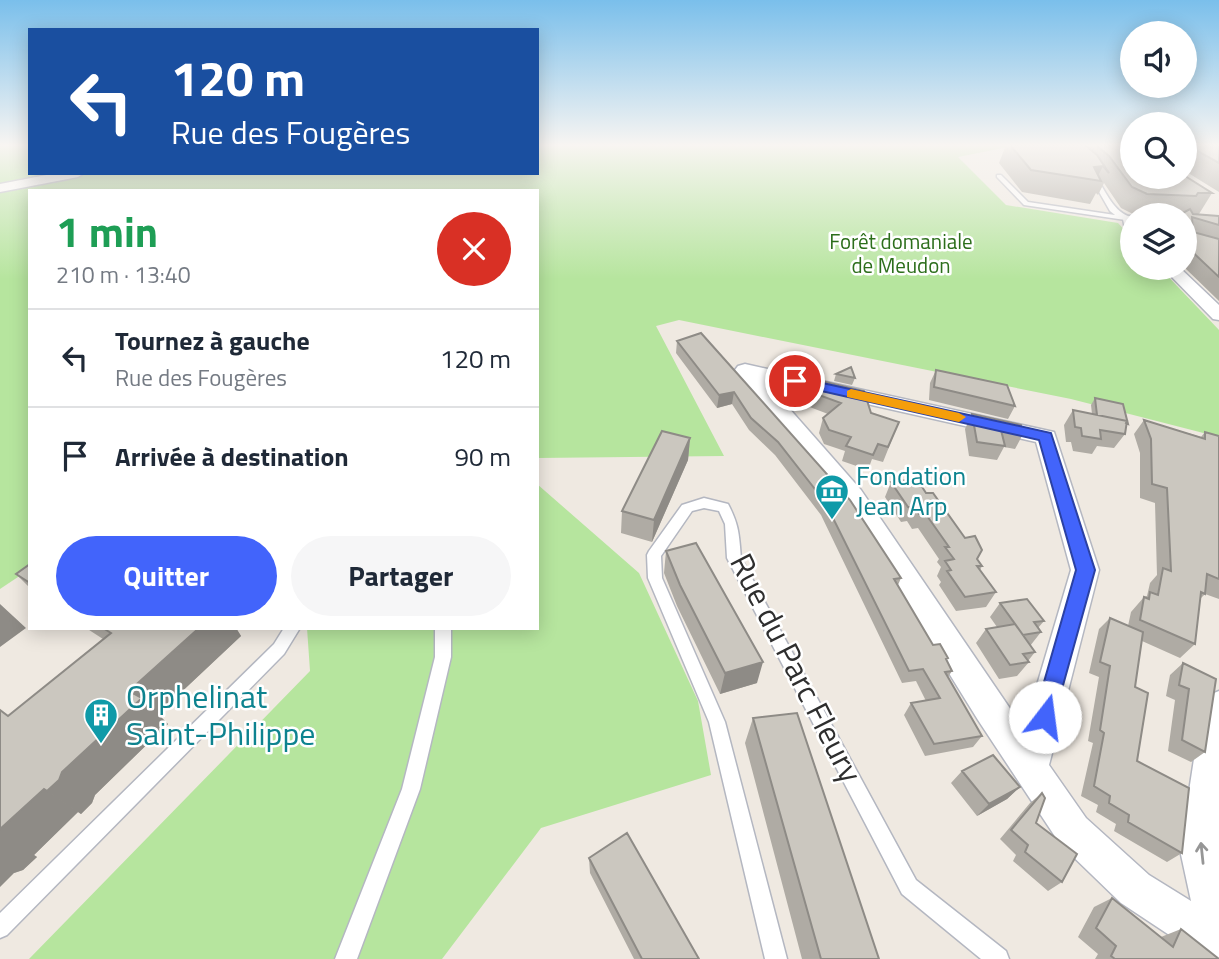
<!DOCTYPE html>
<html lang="fr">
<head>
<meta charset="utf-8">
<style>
	body { margin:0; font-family:"Titillium Web",sans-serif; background:#f6f6f7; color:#1f2937; height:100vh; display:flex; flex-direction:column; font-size:26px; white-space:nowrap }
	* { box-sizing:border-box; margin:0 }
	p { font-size:23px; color:#747a83 }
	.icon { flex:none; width:38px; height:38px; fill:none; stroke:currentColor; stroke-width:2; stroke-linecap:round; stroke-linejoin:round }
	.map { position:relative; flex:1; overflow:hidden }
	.panel { position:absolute; left:28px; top:189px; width:511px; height:441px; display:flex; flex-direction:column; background:#fff; border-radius:0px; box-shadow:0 4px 18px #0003 }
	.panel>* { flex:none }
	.hud { position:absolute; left:28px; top:28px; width:511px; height:147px; border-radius:0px; box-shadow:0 4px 18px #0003; background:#1a4fa0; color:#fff; overflow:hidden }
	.fabs { position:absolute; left:1120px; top:21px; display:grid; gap:14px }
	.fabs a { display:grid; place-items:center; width:77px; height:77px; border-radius:50%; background:#fff; box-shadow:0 4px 18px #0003; font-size:35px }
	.pin { position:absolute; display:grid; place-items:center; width:60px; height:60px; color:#fff; margin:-30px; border:4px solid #fff; border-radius:50%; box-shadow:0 2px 7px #0007 }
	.me { position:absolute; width:77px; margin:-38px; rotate:15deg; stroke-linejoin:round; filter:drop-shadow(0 0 5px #0008) }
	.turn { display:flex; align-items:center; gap:24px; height:147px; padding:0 28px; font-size:32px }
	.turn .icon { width:91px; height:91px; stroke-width:2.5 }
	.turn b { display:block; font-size:49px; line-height:60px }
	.round { display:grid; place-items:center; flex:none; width:74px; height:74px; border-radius:37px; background:#f6f6f7 }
	.overview { display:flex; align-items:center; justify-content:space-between; height:119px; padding:0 28px }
	h1 { font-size:42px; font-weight:700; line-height:52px; color:#1e9e55 }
	.action { display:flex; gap:14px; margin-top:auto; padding:14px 28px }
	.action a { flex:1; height:80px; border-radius:42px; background:#4264fb; color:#fff; font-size:28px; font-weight:700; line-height:80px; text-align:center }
	.action a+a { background:#f6f6f7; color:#1f2937 }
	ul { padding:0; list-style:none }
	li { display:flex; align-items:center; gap:21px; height:98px; padding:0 28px; border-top:2px solid #e0e1e3 }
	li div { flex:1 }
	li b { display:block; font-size:26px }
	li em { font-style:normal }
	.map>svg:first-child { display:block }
	.green { fill:#b6e59e }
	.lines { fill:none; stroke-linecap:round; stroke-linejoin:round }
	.lane-casing { stroke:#b4b7c1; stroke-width:3 }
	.street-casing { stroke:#b4b7c1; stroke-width:3 }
	.lane { fill:#fff; fill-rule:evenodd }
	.street { fill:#fff; fill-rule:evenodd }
	.wall { fill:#afaba4 }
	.shaded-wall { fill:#8e8b86 }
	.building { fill:#cbc7bf; stroke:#8e8b86; stroke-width:2 }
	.oneway { stroke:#969696 }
	.route { fill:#4264fb; stroke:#2b41a3; stroke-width:2 }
	.slow { fill:#f59e0b }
	.labels { text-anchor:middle; stroke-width:5; stroke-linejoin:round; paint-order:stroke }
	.far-park-label { font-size:21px; fill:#2c6e1b; stroke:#fff }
	.culture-label { font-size:26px; fill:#0d838f; stroke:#fff; text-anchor:start }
	.near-street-label { font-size:32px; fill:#2e2e2e; stroke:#fff }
	.near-culture-label { font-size:32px; fill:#0d838f; stroke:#fff; text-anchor:start }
</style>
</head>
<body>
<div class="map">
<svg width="1219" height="959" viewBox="0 0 1219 959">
	<rect width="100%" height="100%" fill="#efe9e1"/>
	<path class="green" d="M0,145H30V173H537V145H1018L958,157L1006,205L1118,223L1132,238V268H1160L1219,330V437L1071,399L679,320L656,326L724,456L537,458V191H30V569L0,589Z
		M537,484L639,573L698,701L711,775L541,828L442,959H29L310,671L307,628H537Z"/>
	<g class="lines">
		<g class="lane-casing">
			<path id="lane" d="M997,175H1001L1028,202L1115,215L1110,211L1090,176L1095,175C1105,190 1114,214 1132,217V221L1024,205L997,177Z
				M704,498L728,504C739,525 739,534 741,558L916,880L1006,951L1009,959H981L902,894L727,558L725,524L719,511L704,508L692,511L661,556L662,578L725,722L787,959H765L709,722L648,578L647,555L649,551L682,505Z
				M284,628H300L284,654L7,935L0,938V913L274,644Z
				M435,628H451V657L420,789L357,959H335L402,789L435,657Z"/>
		</g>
		<g class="street-casing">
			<path id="street" d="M57,173H84L78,177L0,192V184Z
				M1132,215V233L1125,229L1123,219Z
				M1163,268H1180L1219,305V320L1213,319Z
				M745,364L1054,432L1099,570L1049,765L1086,818L1149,875L1191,901L1180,850L1202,707L1207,696L1219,691V959L1204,958L1121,903L1060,844L978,720L843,502L735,370L738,366ZM765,381L1036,442L1071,570L1024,729L861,490Z"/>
		</g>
		<use href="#lane" class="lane"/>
		<use href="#street" class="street"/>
	</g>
	<path class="wall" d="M1006,145H1085L1088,147L1089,145H1132L1212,193L1199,214L1219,216V301L1185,268V215H1135L1121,208L1104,183L1098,195L1096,193L1090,204L1022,192L999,163Z
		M1185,145H1219V192L1185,171Z
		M701,333L901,578L898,585L933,645L947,661L952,671L948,677L982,736L973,747L925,756L904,715L911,703L926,701L916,681L902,683L821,515L775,455L749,430L732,404L717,408L676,353L677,341Z
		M936,370L1015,406L1008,419L929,400L930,383Z
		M836,374L855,378L852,385L834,381Z
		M797,387L871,413L899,422L883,462L872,459L868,470L842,461L845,451L824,444L819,433L823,418L828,414L794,401Z
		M1095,398L1128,424L1126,426L1125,434L1114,448L1097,446L1092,454L1073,451L1071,442H1066L1064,425L1073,410L1092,414L1091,405Z
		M972,414L1023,434L1015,449L1004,447L997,460L969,456L965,429Z
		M1144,420L1201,437L1205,432L1219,436V599L1205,594L1200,599L1195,644L1180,658L1142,641L1135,687L1137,761L1182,853L1167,862L1114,831L1116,824L1096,812L1098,805L1081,796L1093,743L1088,741L1099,677L1089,673L1099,629L1110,618L1128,626L1131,612L1144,597L1147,596L1150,583L1157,575L1155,503L1140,498V453L1134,434Z
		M690,438L688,460L652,542L621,533L622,511Z
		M891,482L926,493L977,559L982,566L980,570L996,592L986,607L956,611L939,585L941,582L937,576L941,567L937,562L939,559L918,528L912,529L907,521L901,522L885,497Z
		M666,551L757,683L720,694L677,606L664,573Z
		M30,564V588L16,574Z
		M1000,603L1044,621L1038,628L1041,632L1030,646L1035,652L1028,661L1029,662L1017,676L999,679L976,643L986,629L997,627L990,617Z
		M86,628H236L241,636L158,714L168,724L95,795L92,803L81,814L78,812L34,855L37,857L23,870L14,873L8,716L103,639Z
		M1183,663L1205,752L1191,762L1168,751L1175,700L1166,696L1170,675Z
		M753,718L879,959H802L745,743Z
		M962,771L1020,787L1007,799L977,816L951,783Z
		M1042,793L1036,823L1062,882L1048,891L1013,861L1016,855L1000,839L1030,803Z
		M589,858L699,959H634L590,873Z
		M1112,898L1161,937L1181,929L1219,959H1095L1098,954L1078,937L1094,907Z"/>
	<path class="shaded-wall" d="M1103,166L1096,180L1094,167Z
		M734,392L732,404L717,408L719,395Z
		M690,438L688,460L652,542L654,520Z
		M0,604L26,628L0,647Z
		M199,628H236L241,636L158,714L168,724L95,795L92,803L81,814L47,791L129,691Z
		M763,662L757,683L720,694L725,673Z
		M1020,787L1007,799L977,816L989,804Z
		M44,789L78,812L34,855L37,857L23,870L14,873L0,887V829Z"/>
	<path class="building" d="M1010,145H1085L1097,155L1109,173L1103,166L1094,167L1101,181L1031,170Z
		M1096,145H1132V177L1185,176L1212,193H1198L1196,196L1147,194L1132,187L1109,156Z
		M1187,145H1219V163Z
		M1190,209L1193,214L1219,216V225L1192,217L1193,232L1219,239V277L1185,245V215H1179Z
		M701,333L850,500L901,578L894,579L933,645L940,644L948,658L946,659L952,671L945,672L982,736L934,744L911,703L940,698L923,669L909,671L825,502L778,442L751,418L734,392L719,395L677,341Z
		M851,367L855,378L836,374Z
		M936,370L1007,385L1015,406L934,387Z
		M813,379L864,391L871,413L899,422L888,447L878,444L873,455L846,446L851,437L829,430L823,418L841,403L797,387Z
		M1095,398L1123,404L1128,424L1126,423L1127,421L1097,415Z
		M1073,410L1127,421L1125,434L1100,430L1101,439L1082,436L1081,428L1075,427Z
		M972,414L1021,425L1023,434L1001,430L1005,446L977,442Z
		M1144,420L1205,439V432L1219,436V579L1207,574L1205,594L1201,592L1195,644L1140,620L1144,597L1149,599L1150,592L1158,595L1163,568L1171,571L1167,488L1152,484L1151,439Z
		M662,431L690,438L654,520L622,511Z
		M917,479L926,493H933L965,538L975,536L982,550L977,559L982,566H977L996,592L965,597L947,571L951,570L945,561L954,559L945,547H949L925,513L919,514L914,507H908L891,482Z
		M696,543L763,662L725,673L680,585L666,551Z
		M30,564V583L16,574Z
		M1027,599L1044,621L1034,622L1041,632L1023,635L1000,603Z
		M1110,618L1143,632L1135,687L1148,693L1137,761L1189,788L1182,853L1128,822L1129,815L1109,803L1110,796L1094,786L1104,733L1100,730L1110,666L1100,662Z
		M1015,624L1035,652L1023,654L1029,662L1010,665L986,629Z
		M103,628H199L129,691L142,698L62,772L59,780L47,791L44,789L0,829V710L8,716L111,633Z
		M1183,663L1216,679L1205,752L1182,740L1189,689L1179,685Z
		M797,713L879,959H821L753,718Z
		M993,755L1020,787L989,804L962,771Z
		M1042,793L1045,798L1036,823L1077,854L1062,882L1025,852L1028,845L1011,830Z
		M627,833L699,959H642L589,858Z
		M1112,898L1173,947L1181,929L1219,959H1115L1111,956L1116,946L1096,928Z"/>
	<defs><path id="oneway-shaft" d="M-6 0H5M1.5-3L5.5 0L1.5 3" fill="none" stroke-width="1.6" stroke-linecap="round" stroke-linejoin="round" transform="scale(1.75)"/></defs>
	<use class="oneway" href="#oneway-shaft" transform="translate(1202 853) rotate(-96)"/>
	<linearGradient id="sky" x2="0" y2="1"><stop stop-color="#7abfeb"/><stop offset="0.52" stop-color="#f8f5f2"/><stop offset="1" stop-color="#f8f5f2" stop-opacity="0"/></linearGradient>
	<rect width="1219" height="279" fill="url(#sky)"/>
	<path class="route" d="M795,377L1051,433L1095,570L1052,725L1045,728L1037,725L1034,717L1076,570L1039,440L790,384V378Z"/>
	<path class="slow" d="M851,389L959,413L966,417L959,422L847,397V391Z"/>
	<defs>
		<g id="museum-pin" transform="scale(1.75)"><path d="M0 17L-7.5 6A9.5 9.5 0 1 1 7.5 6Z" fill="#0f9aa8" stroke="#fff"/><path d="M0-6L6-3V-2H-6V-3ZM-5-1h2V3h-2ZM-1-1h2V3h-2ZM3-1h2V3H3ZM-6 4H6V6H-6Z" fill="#fff"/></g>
		<g id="building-pin" transform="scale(1.75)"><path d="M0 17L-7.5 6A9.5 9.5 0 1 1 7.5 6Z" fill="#0f9aa8" stroke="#fff"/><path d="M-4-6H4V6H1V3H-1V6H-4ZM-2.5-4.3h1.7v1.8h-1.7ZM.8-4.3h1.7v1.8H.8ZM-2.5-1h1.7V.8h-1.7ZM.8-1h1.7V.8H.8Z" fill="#fff"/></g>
	</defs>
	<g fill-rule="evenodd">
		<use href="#museum-pin" x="832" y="491"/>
		<use href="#building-pin" x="101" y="715"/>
	</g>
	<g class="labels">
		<g class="far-park-label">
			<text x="901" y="249">Forêt domaniale<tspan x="901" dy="24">de Meudon</tspan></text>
		</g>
		<g class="culture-label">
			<text x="856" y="485">Fondation<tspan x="856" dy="30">Jean Arp</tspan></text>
		</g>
		<g class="near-street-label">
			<text transform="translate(796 668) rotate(63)" y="11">Rue du Parc Fleury</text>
		</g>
		<g class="near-culture-label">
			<text x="126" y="708">Orphelinat<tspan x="126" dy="37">Saint-Philippe</tspan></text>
		</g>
	</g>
</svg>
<div class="fabs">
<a><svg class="icon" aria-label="sound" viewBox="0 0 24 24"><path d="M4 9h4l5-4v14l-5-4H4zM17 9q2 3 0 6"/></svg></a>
<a><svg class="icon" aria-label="search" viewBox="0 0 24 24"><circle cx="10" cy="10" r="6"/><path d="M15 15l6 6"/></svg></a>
<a><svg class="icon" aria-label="layers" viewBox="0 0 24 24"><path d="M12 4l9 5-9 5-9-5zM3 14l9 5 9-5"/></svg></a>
</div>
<div class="pin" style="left:795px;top:381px;background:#d93025"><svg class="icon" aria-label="arrive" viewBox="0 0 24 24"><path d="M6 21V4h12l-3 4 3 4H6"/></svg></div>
<svg class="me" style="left:1045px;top:717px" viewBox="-20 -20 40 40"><circle r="19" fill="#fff"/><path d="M0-13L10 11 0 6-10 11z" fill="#4264fb"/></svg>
<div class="hud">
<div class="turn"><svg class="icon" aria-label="left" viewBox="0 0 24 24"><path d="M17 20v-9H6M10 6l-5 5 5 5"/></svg><div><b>120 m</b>Rue des Fougères</div></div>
</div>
<section class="panel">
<div class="overview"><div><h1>1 min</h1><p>210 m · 13:40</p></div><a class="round" style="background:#d93025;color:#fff"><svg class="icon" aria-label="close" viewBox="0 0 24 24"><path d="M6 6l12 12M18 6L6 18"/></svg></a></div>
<ul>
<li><svg class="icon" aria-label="left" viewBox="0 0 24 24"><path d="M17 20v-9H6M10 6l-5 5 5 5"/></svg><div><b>Tournez à gauche</b><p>Rue des Fougères</p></div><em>120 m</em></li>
<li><svg class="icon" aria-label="arrive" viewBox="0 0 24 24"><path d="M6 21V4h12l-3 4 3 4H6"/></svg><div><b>Arrivée à destination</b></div><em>90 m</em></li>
</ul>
<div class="action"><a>Quitter</a><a>Partager</a></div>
</section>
</div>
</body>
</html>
